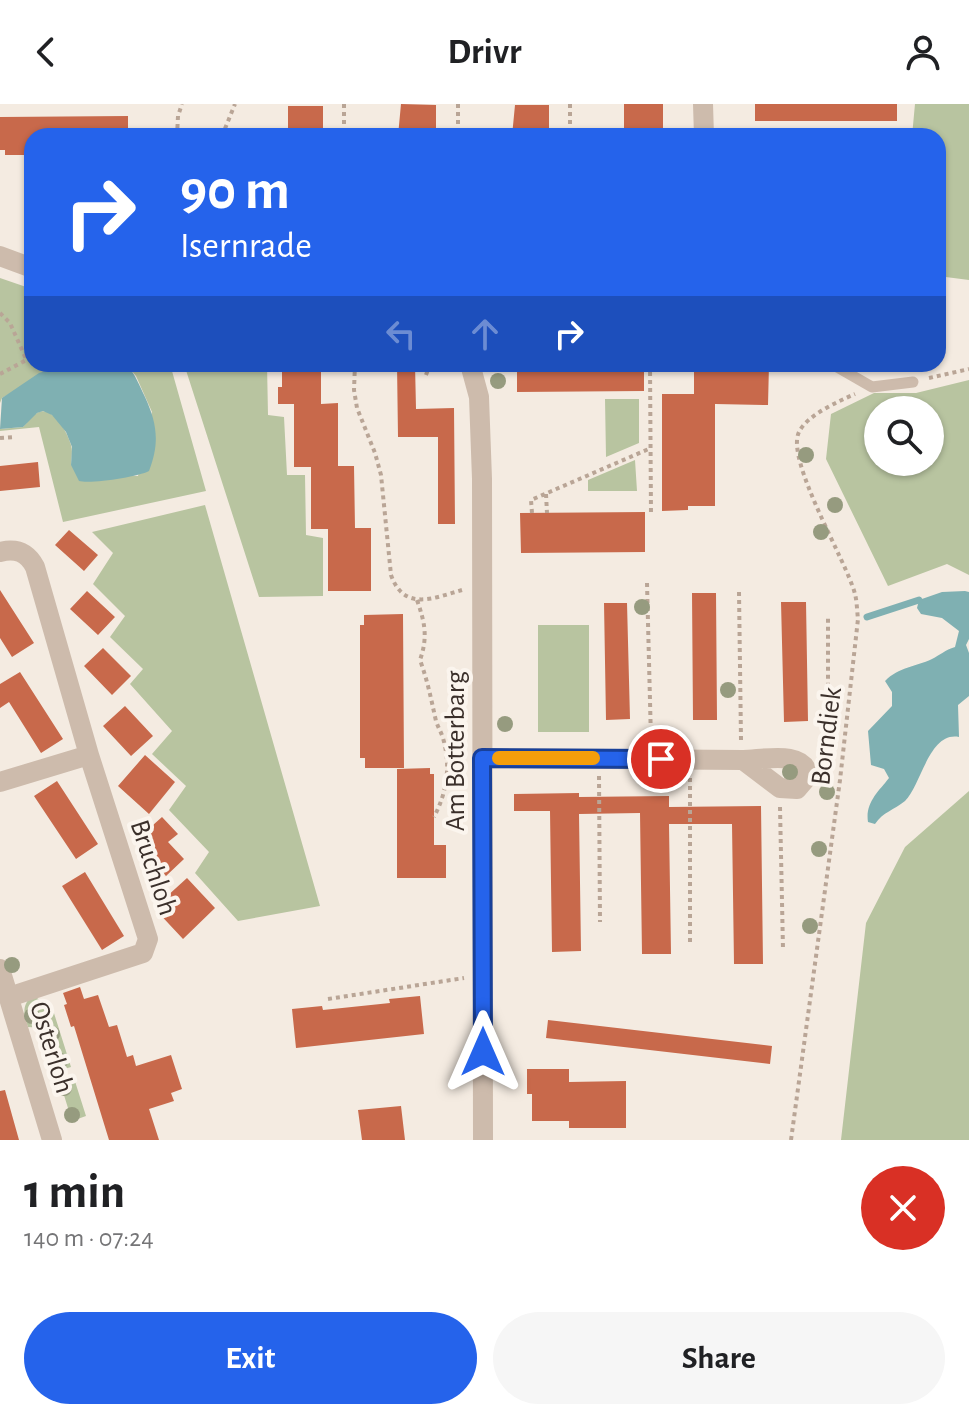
<!DOCTYPE html>
<html lang="en">
<head>
<meta charset="utf-8">
<style>
	body { margin:0; font-family:"Alegreya Sans",sans-serif; background:#f6f6f6; color:#202124; height:100vh; display:flex; flex-direction:column; font-size:30px; white-space:nowrap }
	* { box-sizing:border-box; margin:0 }
	p { font-size:26px; color:#757577 }
	.icon { flex:none; width:44px; height:44px; fill:none; stroke:currentColor; stroke-width:2; stroke-linecap:round; stroke-linejoin:round }
	.map { position:relative; height:1036px; overflow:hidden }
	.drawer { display:flex; flex-direction:column; background:#fff; flex:1 }
	.drawer>* { flex:none }
	.top-card { position:absolute; left:24px; top:24px; width:922px; height:244px; border-radius:24px; box-shadow:0 2px 6px #0004; background:#2563eb; color:#fff; overflow:hidden }
	.tools { position:absolute; left:864px; top:292px; display:grid; gap:16px }
	.tools a { display:grid; place-items:center; width:80px; height:80px; border-radius:50%; background:#fff; box-shadow:0 2px 6px #0004; font-size:40px }
	.pin { position:absolute; display:grid; place-items:center; width:68px; height:68px; color:#fff; margin:-34px; border:4px solid #fff; border-radius:50%; box-shadow:0 2px 8px #0007 }
	.me { position:absolute; width:88px; margin:-44px; rotate:0deg; stroke-linejoin:round; filter:drop-shadow(0 0 6px #0008) }
	.turn { display:flex; align-items:center; gap:28px; height:168px; padding:0 24px; font-size:36px }
	.turn .icon { width:104px; height:104px; stroke-width:2.5 }
	.turn b { display:block; font-size:56px; line-height:68px }
	.lanes { display:flex; align-items:center; height:76px; padding:0 24px; background:#0003; justify-content:center; gap:40px; direction:ltr }
	.lanes .off { opacity:.35 }
	.round { display:grid; place-items:center; flex:none; width:84px; height:84px; border-radius:42px; background:#f6f6f6 }
	.overview { display:flex; align-items:center; justify-content:space-between; height:136px; padding:0 24px }
	h1 { font-size:48px; font-weight:600; line-height:60px }
	.action { display:flex; gap:16px; margin-top:auto; padding:16px 24px }
	.action a { flex:1; height:92px; border-radius:48px; background:#2563eb; color:#fff; font-size:32px; font-weight:600; line-height:92px; text-align:center }
	.action a+a { background:#f6f6f6; color:#202124 }
	header { display:flex; justify-content:space-between; align-items:center; height:104px; padding:0 24px; background:#fff; font-size:36px; font-weight:600 }
	.map>svg:first-child { display:block }
	.green { fill:#b8c4a0; fill-rule:evenodd }
	.water { fill:#7fb0b2 }
	.lines { fill:none; stroke-linecap:round; stroke-linejoin:round }
	.stream { stroke:#7fb0b2; stroke-width:7 }
	.building { fill:#c8694b }
	.path { stroke:#b9a596; stroke-width:4; stroke-dasharray:4 4; stroke-linecap:butt }
	.lane { stroke:#cdbbac; stroke-width:11 }
	.street { stroke:#cdbbac; stroke-width:20 }
	.tree { fill:#969b7f }
	.route-casing { stroke:#184099; stroke-width:20 }
	.route { stroke:#2563eb; stroke-width:14 }
	.slow { stroke:#f59e0b; stroke-width:14 }
	.labels { text-anchor:middle; stroke-width:8; stroke-linejoin:round; paint-order:stroke }
	.street-label { font-size:28px; fill:#3b302b; stroke:#fbf5ee }
</style>
</head>
<body>
<header><svg class="icon" aria-label="back" viewBox="0 0 24 24"><path d="M15 5l-7 7 7 7"/></svg>Drivr<svg class="icon" aria-label="person" viewBox="0 0 24 24"><circle cx="12" cy="8" r="4"/><path d="M4 21q1-7 8-7t8 7"/></svg></header>
<div class="map">
<svg width="969" height="1036" viewBox="0 0 969 1036">
	<rect width="100%" height="100%" fill="#f4ebe1"/>
	<path class="green" d="M915,0H969V176L938,172V32H912Z
		M0,174L32,185V260H69L57,263L2,294L0,299Z
		M126,260H170L206,387L63,418L39,323L0,327V325L23,323C27,319 32,311 37,309C53,300 68,330 71,341C73,347 71,355 71,361L107,375L123,372H138L152,308L136,272Z
		M184,260H267L268,311L284,313L287,371H305L306,431L323,434V492L259,493Z
		M969,276V471L947,460L888,482L826,355L831,310L874,289H916ZM878,306H930V358H878Z
		M605,295H639V339L606,353Z
		M635,356L637,387H588V376Z
		M205,401L320,802L238,817L195,769L209,748L169,706L186,682L152,650L172,627L130,580L143,565L110,533L125,512L93,480L113,449L92,428Z
		M538,521H589V628H538Z
		M969,687V1036H841L866,819L905,743Z
		M33,891L53,906L71,963L57,967L44,924L28,923C23,910 22,900 33,891Z
		M73,971L86,1012L72,1017L59,975Z"/>
	<path class="water" d="M69,260H126C136,271 139,281 145,293C157,319 160,339 149,367C138,373 91,380 79,377L71,361L72,343L66,328L52,311L43,307L37,309L23,323L0,325L2,294L39,269Z
		M965,487L969,488V535L966,541L969,549V592L958,601L959,633C929,627 921,682 905,697C894,706 883,708 875,720L868,718C865,699 878,688 889,674L884,665L871,661L868,627L892,602V588L885,577C899,563 915,563 932,555C940,551 945,546 955,543L959,527L942,514L921,510L917,504L919,496L942,488Z"/>
	<g class="lines">
		<path class="stream" d="M867,513L919,496"/>
	</g>
	<path class="building" d="M401,0L436,1V32H398Z
		M624,0H663V32H624Z
		M755,0H897V17H755Z
		M515,1H549V32H512Z
		M288,2H323V32H288Z
		M128,12V32H32V51H5V46H0V13Z
		M282,260H321V300L338,299V362H354L355,424H371V487H328V425H311V363H294V300H278V283H282Z
		M397,260H415L416,305L454,304L455,420H438V333H398Z
		M517,260H644V287L517,288Z
		M694,260H769L768,301L715,300V402H688V406L662,407V290H694Z
		M38,358L40,383L0,387V362Z
		M645,408V448L521,449L520,409Z
		M69,426L98,451L84,467L55,441Z
		M0,486L34,539L12,553L0,534Z
		M87,487L115,513L98,531L70,505Z
		M692,489H716L717,616H693Z
		M781,498H806L808,617L784,618Z
		M604,499H627L630,615L606,616Z
		M403,510L404,664H365V654H360V521H364V511Z
		M103,544L131,572L112,591L84,562Z
		M20,568L63,635L41,649L9,598L0,604V580Z
		M125,602L153,632L131,652L103,622Z
		M145,651L175,678L149,710L118,682Z
		M430,664V670H434V741H446V774H397V665Z
		M57,677L98,740L76,755L34,692Z
		M579,689V693L669,692V703L761,702L763,860H734L732,720H669L671,850H642L640,709L579,710L581,847L552,848L550,707H514V690Z
		M162,713L178,730L168,738L184,755L166,772L134,738Z
		M85,768L124,832L102,846L62,782Z
		M187,774L215,804L183,835L154,804Z
		M80,883L84,895L98,891L109,923L117,921L127,953L133,951L136,962L171,951L182,985L171,989L174,997L149,1005L159,1036H109L74,922L71,923L64,901L67,900L63,889Z
		M420,892L424,930L296,944L292,905L322,902L323,906L390,899L389,895Z
		M548,916L772,942L770,960L546,934Z
		M527,965H569V978L626,977V1024H569V1017H532V990H527Z
		M5,986L19,1036H0V987Z
		M401,1002L405,1036H362L358,1006Z"/>
	<g class="lines">
		<path class="path" d="M344,0V32
			M458,0V32
			M570,0V32
			M177,32L178,12L182,0
			M222,32L235,0
			M0,209L10,219L26,255
			M355,260L354,286L357,304L375,349L381,371L391,471C404,508 434,494 462,486
			M650,260L651,412
			M0,270L32,253
			M426,271L430,260
			M929,274L969,265
			M0,334L15,333
			M546,390L547,409
			M532,409L531,396L651,344
			M647,479L651,636
			M739,488L741,636
			M417,496C425,519 428,533 420,556C428,578 431,595 436,617C438,623 441,628 443,634C451,662 447,688 434,713
			M819,643L828,634V511
			M599,672L600,818
			M690,674V839
			M780,703L783,845
			M328,895L464,874
			M791,1036L840,676L858,515C857,507 857,498 855,490C847,458 785,356 799,328C807,311 839,297 855,290"/>
		<path class="lane" d="M832,260L872,283L913,278"/>
		<path class="street" d="M703,0L704,32
			M0,152L32,164
			M470,260L479,293L482,375L483,1036
			M0,448C16,444 27,448 35,463L89,651L148,835L143,849L9,893
			M482,654L743,656L780,684L797,685L808,672C805,645 762,656 743,656
			M0,678L89,651
			M0,865L52,1036"/>
	</g>
	<g class="tree">
		<circle cx="498" cy="277" r="8"/>
		<circle cx="806" cy="351" r="8"/>
		<circle cx="835" cy="401" r="8"/>
		<circle cx="821" cy="428" r="8"/>
		<circle cx="642" cy="503" r="8"/>
		<circle cx="728" cy="586" r="8"/>
		<circle cx="505" cy="620" r="8"/>
		<circle cx="790" cy="668" r="8"/>
		<circle cx="827" cy="688" r="8"/>
		<circle cx="819" cy="745" r="8"/>
		<circle cx="810" cy="822" r="8"/>
		<circle cx="12" cy="861" r="8"/>
		<circle cx="32" cy="912" r="8"/>
		<circle cx="52" cy="930" r="8"/>
		<circle cx="60" cy="957" r="8"/>
		<circle cx="64" cy="984" r="8"/>
		<circle cx="72" cy="1011" r="8"/>
	</g>
	<g class="lines">
		<g class="route-casing">
			<path id="route" d="M483,948L482,654L661,655"/>
		</g>
		<use href="#route" class="route"/>
		<path class="slow" d="M499,654H593"/>
	</g>
	<g class="labels">
		<g class="street-label">
			<text transform="translate(825 632) rotate(-83)" y="10">Borndiek</text>
			<text transform="translate(454 647) rotate(-90)" y="10">Am Botterbarg</text>
			<text transform="translate(155 763) rotate(72)" y="10">Bruchloh</text>
			<text transform="translate(53 943) rotate(73)" y="10">Osterloh</text>
		</g>
	</g>
</svg>
<div class="tools">
<a><svg class="icon" aria-label="search" viewBox="0 0 24 24"><circle cx="10" cy="10" r="6"/><path d="M15 15l6 6"/></svg></a>
</div>
<div class="pin" style="left:661px;top:655px;background:#d93025"><svg class="icon" aria-label="arrive" viewBox="0 0 24 24"><path d="M6 21V4h12l-3 4 3 4H6"/></svg></div>
<svg class="me" style="left:483px;top:948px" viewBox="-20 -20 40 40"><path d="M0-17L14 15 0 8-14 15z" fill="#2563eb" stroke="#fff" stroke-width="4"/></svg>
<div class="top-card">
<div class="turn"><svg class="icon" aria-label="right" viewBox="0 0 24 24"><path d="M7 20v-9h11M14 6l5 5-5 5"/></svg><div><b>90 m</b>Isernrade</div></div>
<div class="lanes"><svg class="icon off" aria-label="left" viewBox="0 0 24 24"><path d="M17 20v-9H6M10 6l-5 5 5 5"/></svg><svg class="icon off" aria-label="ahead" viewBox="0 0 24 24"><path d="M12 20V5M6 11l6-6 6 6"/></svg><svg class="icon" aria-label="right" viewBox="0 0 24 24"><path d="M7 20v-9h11M14 6l5 5-5 5"/></svg></div>
</div>
</div>
<section class="drawer">
<div class="overview"><div><h1>1 min</h1><p>140 m · 07:24</p></div><a class="round" style="background:#d93025;color:#fff"><svg class="icon" aria-label="close" viewBox="0 0 24 24"><path d="M6 6l12 12M18 6L6 18"/></svg></a></div>
<div class="action"><a>Exit</a><a>Share</a></div>
</section>
</body>
</html>
